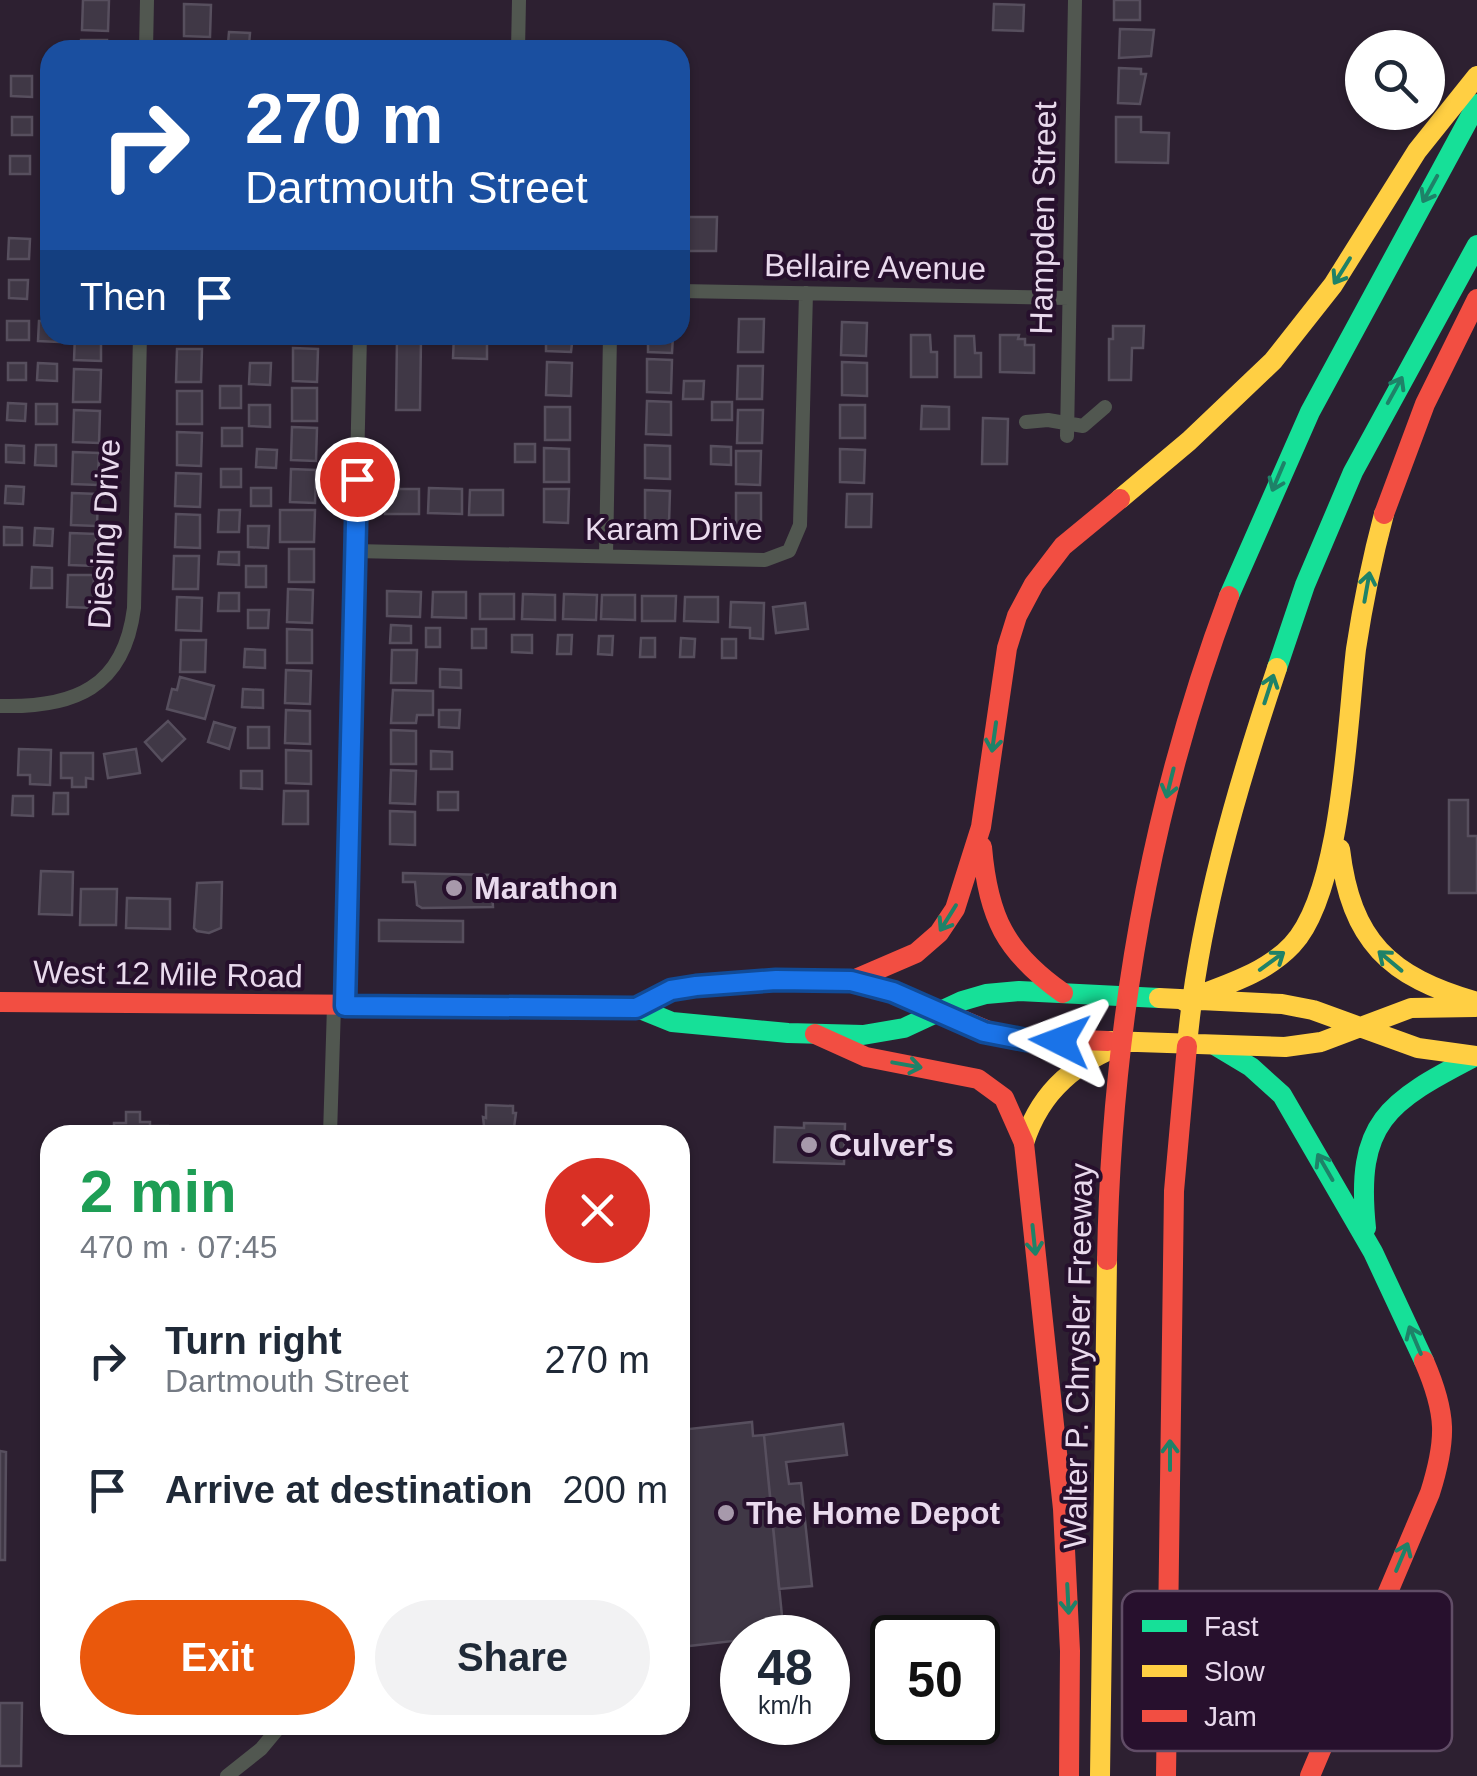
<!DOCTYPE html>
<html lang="en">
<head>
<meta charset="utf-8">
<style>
	body { margin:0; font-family:Arial,sans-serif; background:#f2f2f3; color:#1f2937; height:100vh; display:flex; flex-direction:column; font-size:38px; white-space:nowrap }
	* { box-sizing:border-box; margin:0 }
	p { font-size:32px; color:#747a83 }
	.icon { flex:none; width:55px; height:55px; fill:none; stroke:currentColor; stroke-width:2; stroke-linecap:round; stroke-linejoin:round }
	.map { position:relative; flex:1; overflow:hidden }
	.details { position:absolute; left:40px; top:1125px; width:650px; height:610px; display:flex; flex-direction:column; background:#fff; border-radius:30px; box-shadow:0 2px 8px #0004 }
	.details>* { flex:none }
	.hud { position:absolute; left:40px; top:40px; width:650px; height:305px; border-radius:30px; box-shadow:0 2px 8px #0004; background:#1a4fa0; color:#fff; overflow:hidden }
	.controls { position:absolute; left:1345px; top:30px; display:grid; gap:20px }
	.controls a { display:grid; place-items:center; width:100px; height:100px; border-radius:50%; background:#fff; box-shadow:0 2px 8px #0004; font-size:50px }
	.speed { position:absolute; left:720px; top:1615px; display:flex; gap:20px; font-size:50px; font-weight:700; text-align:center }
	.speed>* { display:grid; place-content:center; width:130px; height:130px; border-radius:50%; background:#fff; box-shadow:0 2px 8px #0004; line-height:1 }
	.speed small { font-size:25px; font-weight:400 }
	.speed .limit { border:5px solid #111; border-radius:15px; background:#fff; color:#111 }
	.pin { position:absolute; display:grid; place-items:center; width:85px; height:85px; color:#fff; margin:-42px; border:5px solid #fff; border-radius:50%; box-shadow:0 2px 10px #0007 }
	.me { position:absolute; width:110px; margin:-55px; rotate:273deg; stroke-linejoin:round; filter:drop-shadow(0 0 8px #0008) }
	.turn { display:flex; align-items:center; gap:35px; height:210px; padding:0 40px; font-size:45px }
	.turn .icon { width:130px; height:130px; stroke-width:2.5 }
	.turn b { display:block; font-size:70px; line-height:85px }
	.then { display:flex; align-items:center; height:95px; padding:0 40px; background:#0003; gap:20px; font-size:38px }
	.round { display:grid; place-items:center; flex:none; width:105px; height:105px; border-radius:52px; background:#f2f2f3 }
	.overview { display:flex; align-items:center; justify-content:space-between; height:170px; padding:0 40px }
	h1 { font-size:60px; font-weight:600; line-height:75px; color:#1e9e55 }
	.action { display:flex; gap:20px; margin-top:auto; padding:20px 40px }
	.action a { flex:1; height:115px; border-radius:60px; background:#ea580c; color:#fff; font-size:40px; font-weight:600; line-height:115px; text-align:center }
	.action a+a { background:#f2f2f3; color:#1f2937 }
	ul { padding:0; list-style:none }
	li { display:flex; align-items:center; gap:30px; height:130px; padding:0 40px }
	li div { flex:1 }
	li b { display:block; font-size:38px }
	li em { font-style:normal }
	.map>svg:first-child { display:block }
	.building { fill:#403846; stroke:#574f5e; stroke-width:2.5 }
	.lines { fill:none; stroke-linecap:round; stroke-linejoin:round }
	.street { stroke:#515750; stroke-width:14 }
	.fast { stroke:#16e098; stroke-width:20 }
	.slow { stroke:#ffcf43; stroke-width:20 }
	.jam { stroke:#f24e42; stroke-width:20 }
	.oneway { stroke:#1e8268 }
	.route-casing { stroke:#114b97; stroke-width:25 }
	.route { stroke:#1a73e8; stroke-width:18 }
	.poi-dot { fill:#a799ab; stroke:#27102d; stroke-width:4 }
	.labels { text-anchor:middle; stroke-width:8; stroke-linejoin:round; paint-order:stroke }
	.street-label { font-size:32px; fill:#e9daed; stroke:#27102d }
	.poi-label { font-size:32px; font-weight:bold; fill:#e9daed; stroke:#27102d; text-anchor:start }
	.key { fill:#27102d; stroke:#614d67; stroke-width:2.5 }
	.key-label { font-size:28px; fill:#e9daed }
</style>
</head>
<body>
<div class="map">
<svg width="1477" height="1776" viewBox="0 0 1477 1776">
	<rect width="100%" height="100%" fill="#2d2031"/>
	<path class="building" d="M83,0H109L108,31L82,30Z
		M1114,0H1140V20H1114Z
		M184,4L211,5L210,37L184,36Z
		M994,4L1024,5L1023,31L993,30Z
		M1120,29L1154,30L1151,56L1119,58Z
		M229,32L250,33L249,45L228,44Z
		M81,40H107V50H80Z
		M1119,68L1141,69V74H1146L1140,104L1118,103Z
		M11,76H32V97L11,96Z
		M12,117H32V135H12Z
		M1116,117H1141V132L1169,133L1168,163L1116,162Z
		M10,156H30V174H10Z
		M680,217H717L716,251H686V244L680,245Z
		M9,238L30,239L29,259H8Z
		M9,280H28L27,299L9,298Z
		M739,319H764L763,352H738Z
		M7,321H29V340H7Z
		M39,321H50V335H60L59,342L38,341Z
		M842,322L867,323L866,356L841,355Z
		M1113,326H1144L1143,348H1132L1131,380H1109V339H1113Z
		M75,335H101V361L74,360Z
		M454,335H487V359L453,358Z
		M546,335H573L571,352L546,351Z
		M648,335H673L672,353L648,352Z
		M911,335H930L931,352H937V377H911Z
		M1000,335H1019L1018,339H1025V345H1034V373L1000,372Z
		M955,336H974L975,353H981V377H955Z
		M397,338H421L420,410H396Z
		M293,348L318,349L317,382L293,381Z
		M177,349H202L201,382H176Z
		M647,359L672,360L671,393L647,392Z
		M547,362L572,363L571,396L546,395Z
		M842,362L867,363V396L842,395Z
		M8,363H26V380H8Z
		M38,363L57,364V381L37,380Z
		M250,363H271L270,385L249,384Z
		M738,366H763L762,399H737Z
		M74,369L101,370L100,402H73Z
		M684,381H704L703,399H683Z
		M220,386H241V408H220Z
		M292,388H317V421H292Z
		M177,391H202V424H177Z
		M647,401L671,402V435L646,434Z
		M712,402H732V420H712Z
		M8,403L26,404L25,421L7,420Z
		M36,404H57V424H36Z
		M249,405H270V427L249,426Z
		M840,405H865V438H840Z
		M922,406L949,407V429H921Z
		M545,407H570V440H545Z
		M74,410L100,411L99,443L73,442Z
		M738,410H763L762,443H737Z
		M983,418L1008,419L1007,464H982Z
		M292,427L317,428L316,461L291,460Z
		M222,428H242V446H222Z
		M177,432L202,433L201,466L177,465Z
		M515,444H535V462H515Z
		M6,445L24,446V463L6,462Z
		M36,445H56V466L35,465Z
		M645,445L670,446V479L645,478Z
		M711,446L731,447V465L711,464Z
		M544,448L569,449V482H544Z
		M257,449L277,450L276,468L256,467Z
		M840,449L865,450L864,483L840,482Z
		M736,451H761L760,485L736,484Z
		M73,452L99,453L98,485L72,484Z
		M221,469H241V487H221Z
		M291,469L316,470L315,503L290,502Z
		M176,473L201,474L200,507L175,506Z
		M6,486L24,487L23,504L5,503Z
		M251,488H271V506H251Z
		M429,488L462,489V514L428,513Z
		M385,489H419V514H385Z
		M544,489H569L568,523L544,522Z
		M470,490H503V515H469Z
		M645,490L670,491L669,524L645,523Z
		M72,493L98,494L97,526L71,525Z
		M736,493H761V526H736Z
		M847,494H872L871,527H846Z
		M219,510H240L239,532H218Z
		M280,510H315L314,542H280Z
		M176,514L200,515V548L175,547Z
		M248,526H269L268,548L248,547Z
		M4,527L22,528V545H4Z
		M35,528L53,529L52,546L34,545Z
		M70,533L96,534V566L69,565Z
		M289,549H314V582H289Z
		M219,552H239V565L218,564Z
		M174,556H199L198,589H173Z
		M246,566H266V587H246Z
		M32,567L52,568V588H31Z
		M68,575H94L93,608L67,607Z
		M288,589L313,590L312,623L287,622Z
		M387,591L421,592L420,617L387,616Z
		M433,592H466V618L432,617Z
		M219,593H239V611H218Z
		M480,594H514V619H480Z
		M523,594L555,595V620L522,619Z
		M564,594L597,595L596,620L563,619Z
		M602,595H635V620L601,619Z
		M642,596H676L675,621H642Z
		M177,597L202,598L201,631L176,630Z
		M685,597H718V622L684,621Z
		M731,602L764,603L763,639L750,638V628L730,627Z
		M805,603L808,629L776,633L773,607Z
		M248,610H269L268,628H248Z
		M391,625L411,626V643H390Z
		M426,628H440V647H426Z
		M287,629L312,630V663H287Z
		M472,629H486V648H472Z
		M512,635H532V653L512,652Z
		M558,635H572L571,654H557Z
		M599,636H613L612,655L598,654Z
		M641,638H655V657H640Z
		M681,638L695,639L694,657H680Z
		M722,639H736V658H722Z
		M181,640H206L205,672H180Z
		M245,649L265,650V668L244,667Z
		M392,650H417L416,683H391Z
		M440,669L461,670V688L440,687Z
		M286,670L311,671L310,704L285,703Z
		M180,677L214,686L205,719L167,709L172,689L177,690Z
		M243,689L263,690V708L242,707Z
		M393,690L433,691V715H417L416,723H391Z
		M286,710L310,711V744L285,743Z
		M439,710H460L459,728L439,727Z
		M168,721L185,739L162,761L145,742Z
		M214,722L235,728L229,749L208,742Z
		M248,727H269V748H248Z
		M391,730L416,731V764H391Z
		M19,749L51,750L50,785L30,784V775H18Z
		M136,749L140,773L108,778L104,754Z
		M286,750L311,751V784L286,783Z
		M431,751L452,752V769H431Z
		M61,753H93V779L86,778V787H72V778H61Z
		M391,770L416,771L415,804L390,803Z
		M241,771H262V789L241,788Z
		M284,791H308V824H283Z
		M438,792H458V810H438Z
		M54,793H68V814H53Z
		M13,796H33V816L12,815Z
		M1449,800H1468V836H1477V893H1449Z
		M390,811L415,812V845L390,844Z
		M41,871L73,872L72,915L39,914Z
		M403,873L491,875L493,907L422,908L417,905L415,882H403Z
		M222,882L221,928L209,933L197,931L194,928L197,883Z
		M81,889H117L116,925H80Z
		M127,898L170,899V929L126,928Z
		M379,920L463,921V942L379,941Z
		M486,1105L513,1106V1113H516L513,1135H485L483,1117L486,1118Z
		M126,1112H140V1122H150V1126H168V1135H82L114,1133V1123H126Z
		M804,1123L845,1124L844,1164L774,1162L775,1127L804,1128Z
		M752,1422L753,1436L764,1435L784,1636L742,1638V1640L680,1647V1430Z
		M843,1424L847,1455L786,1462L789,1484L801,1483L812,1586L779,1589L764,1435Z
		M0,1451L6,1452L5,1560H0Z
		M0,1703H22L21,1766H0Z"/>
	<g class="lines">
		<path class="street" d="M146,50L147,0
			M518,50L519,0
			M680,291L1069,298
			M1026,422L1048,420L1083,426L1105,407
			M1067,436L1075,0
			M355,551L765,560L789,551L800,525L806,293
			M606,556L610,335
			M0,706C74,708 124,688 134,608L140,335
			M345,1006L360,335
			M330,1135L334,1006
			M227,1776L261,1749L281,1725"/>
		<path class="fast" d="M1229,596L1310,412L1477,104
			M1277,668L1305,585L1353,472L1477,245
			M507,1006L635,1007L672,1022L788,1033L863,1035L904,1028L962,1001L986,994L1019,991L1159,998
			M1216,1046L1251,1067L1282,1095L1373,1252L1424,1361
			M1366,1228C1355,1122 1387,1102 1476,1056"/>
		<path class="slow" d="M1120,499L1189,441L1273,361L1333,285L1417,151L1477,76
			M1340,849C1351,941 1389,977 1477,1002
			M1159,998L1282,1004L1313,1010L1418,1048L1477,1056
			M1184,1001C1221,986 1264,975 1292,945C1342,892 1347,724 1356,649C1363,603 1372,559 1384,514
			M1108,1041L1285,1047L1321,1042L1411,1008L1475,1007
			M1187,1046C1198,920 1237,787 1277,668
			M1024,1143C1041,1089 1077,1062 1128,1042
			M1100,1776L1107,1260"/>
		<path class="jam" d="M1384,514L1425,404L1477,299
			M982,847C988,917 1005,952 1063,993
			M851,981L916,953L939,933L955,909L981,827L1007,648L1017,616L1034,584L1063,546L1120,499
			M0,1002L507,1006
			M635,1007L671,990L740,982L851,981L893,991L1003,1037L1108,1041
			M815,1034L866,1057L978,1079L1004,1098L1024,1143L1063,1509L1070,1651L1069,1776
			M1107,1260C1111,1033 1149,809 1229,596
			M1166,1776L1174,1191L1187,1046
			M1310,1776L1430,1493C1447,1439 1447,1414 1424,1361"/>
	</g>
	<defs><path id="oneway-shaft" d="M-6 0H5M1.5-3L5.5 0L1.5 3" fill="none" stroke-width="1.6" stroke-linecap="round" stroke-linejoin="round" transform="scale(2.5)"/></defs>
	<g class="oneway">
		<use href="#oneway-shaft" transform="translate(1430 189) rotate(119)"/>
		<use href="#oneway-shaft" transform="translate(1342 271) rotate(122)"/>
		<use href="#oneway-shaft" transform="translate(1395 390) rotate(-61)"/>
		<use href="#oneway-shaft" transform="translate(1278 477) rotate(113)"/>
		<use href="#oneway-shaft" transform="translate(1367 587) rotate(-80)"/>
		<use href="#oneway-shaft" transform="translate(1269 689) rotate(-72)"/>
		<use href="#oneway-shaft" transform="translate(994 737) rotate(98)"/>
		<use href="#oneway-shaft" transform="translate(1170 783) rotate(104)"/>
		<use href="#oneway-shaft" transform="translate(948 918) rotate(122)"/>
		<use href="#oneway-shaft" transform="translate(1272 961) rotate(-36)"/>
		<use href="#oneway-shaft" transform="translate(1390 961) rotate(-140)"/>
		<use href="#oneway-shaft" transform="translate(907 1065) rotate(10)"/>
		<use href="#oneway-shaft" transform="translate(1325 1167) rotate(-120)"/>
		<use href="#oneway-shaft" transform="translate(1034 1240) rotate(84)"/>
		<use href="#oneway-shaft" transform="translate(1415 1340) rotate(-113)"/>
		<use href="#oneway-shaft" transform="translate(1170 1455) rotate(-90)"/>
		<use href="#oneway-shaft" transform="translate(1402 1557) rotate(-67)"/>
		<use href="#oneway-shaft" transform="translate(1068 1599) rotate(87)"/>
	</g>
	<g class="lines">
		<g class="route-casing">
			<path id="route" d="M357,479L345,1006L636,1008L671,990L696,986L776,980L851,981L893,992L984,1032L1026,1040L1060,1041"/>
		</g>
		<use href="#route" class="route"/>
	</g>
	<g class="poi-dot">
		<circle cx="454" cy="888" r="10"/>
		<circle cx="809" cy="1145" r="10"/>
		<circle cx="726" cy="1513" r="10"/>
	</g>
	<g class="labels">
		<g class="street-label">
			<text transform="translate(1043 218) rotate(-89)" y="11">Hampden Street</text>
			<text transform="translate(875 267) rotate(1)" y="11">Bellaire Avenue</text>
			<text x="674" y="540">Karam Drive</text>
			<text transform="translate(104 534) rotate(-87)" y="11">Diesing Drive</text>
			<text transform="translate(168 974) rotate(1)" y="11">West 12 Mile Road</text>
			<text transform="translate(1078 1356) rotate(-89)" y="11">Walter P. Chrysler Freeway</text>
		</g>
		<g class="poi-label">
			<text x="474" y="899">Marathon</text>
			<text x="829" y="1156">Culver's</text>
			<text x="746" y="1524">The Home Depot</text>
		</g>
	</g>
	<rect x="1122" y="1591" width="330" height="160" rx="15" class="key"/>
	<rect x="1142" y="1620" width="45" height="12" fill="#16e098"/>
	<rect x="1142" y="1665" width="45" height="12" fill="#ffcf43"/>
	<rect x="1142" y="1710" width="45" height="12" fill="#f24e42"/>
	<g class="key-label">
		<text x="1204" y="1636">Fast</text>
		<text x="1204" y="1681">Slow</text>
		<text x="1204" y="1726">Jam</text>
	</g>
</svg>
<div class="controls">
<a><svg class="icon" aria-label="search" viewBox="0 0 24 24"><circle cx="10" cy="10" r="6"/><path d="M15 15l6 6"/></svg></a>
</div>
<div class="speed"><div>48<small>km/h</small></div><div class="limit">50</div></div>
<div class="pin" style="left:357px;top:479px;background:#d93025"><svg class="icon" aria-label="arrive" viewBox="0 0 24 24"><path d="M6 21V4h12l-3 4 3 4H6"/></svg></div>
<svg class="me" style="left:1060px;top:1041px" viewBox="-20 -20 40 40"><path d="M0-17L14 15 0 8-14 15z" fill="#1a73e8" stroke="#fff" stroke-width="4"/></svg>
<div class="hud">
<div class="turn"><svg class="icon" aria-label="right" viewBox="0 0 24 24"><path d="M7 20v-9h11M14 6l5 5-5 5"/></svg><div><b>270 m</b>Dartmouth Street</div></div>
<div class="then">Then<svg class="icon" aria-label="arrive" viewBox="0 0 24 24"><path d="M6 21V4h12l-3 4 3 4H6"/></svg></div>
</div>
<section class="details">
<div class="overview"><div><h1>2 min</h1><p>470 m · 07:45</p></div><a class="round" style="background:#d93025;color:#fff"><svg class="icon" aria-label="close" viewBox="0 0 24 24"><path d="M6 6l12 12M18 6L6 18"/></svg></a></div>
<ul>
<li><svg class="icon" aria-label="right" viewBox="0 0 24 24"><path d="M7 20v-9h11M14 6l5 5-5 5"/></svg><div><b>Turn right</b><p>Dartmouth Street</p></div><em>270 m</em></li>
<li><svg class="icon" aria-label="arrive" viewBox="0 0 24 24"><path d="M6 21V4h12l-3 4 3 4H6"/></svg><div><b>Arrive at destination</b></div><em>200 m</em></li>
</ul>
<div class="action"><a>Exit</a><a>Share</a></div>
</section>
</div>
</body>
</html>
